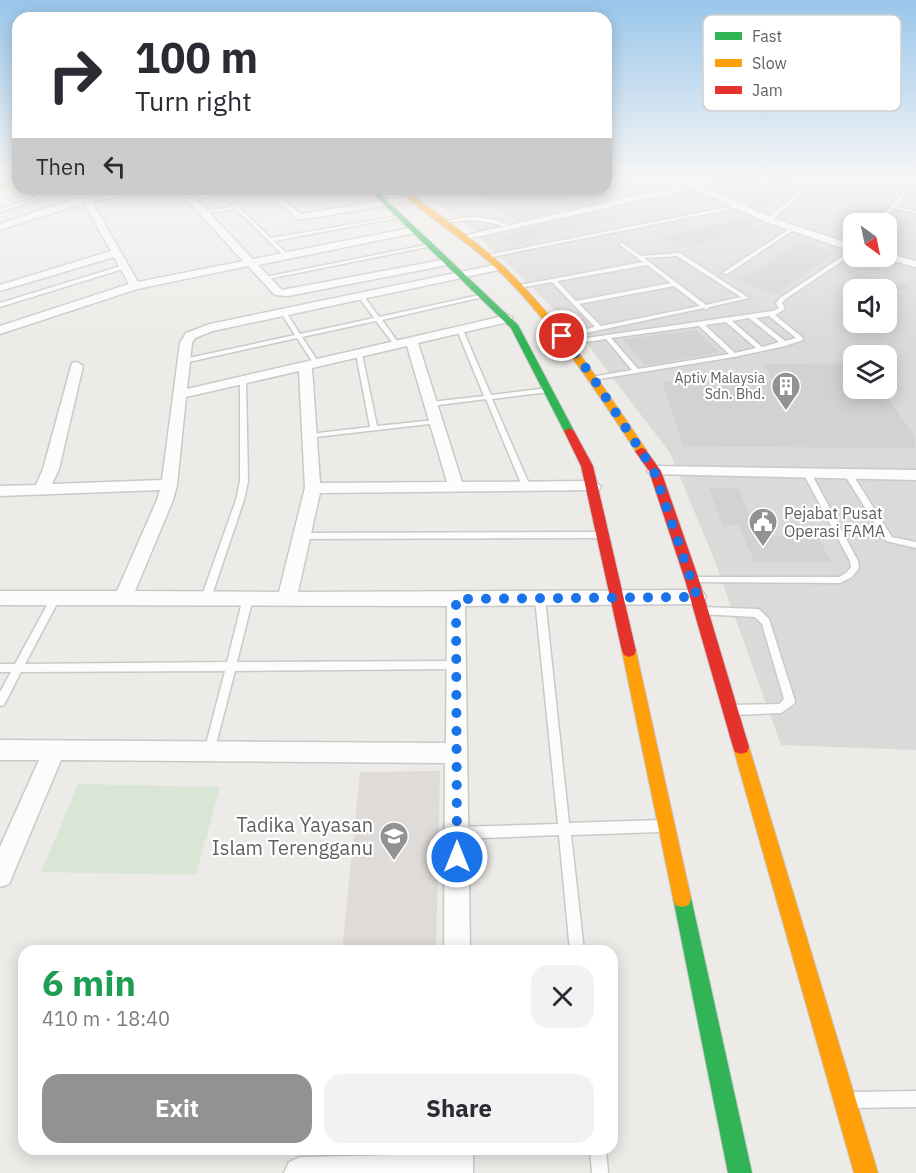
<!DOCTYPE html>
<html lang="en">
<head>
<meta charset="utf-8">
<style>
	body { margin:0; font-family:"IBM Plex Sans",sans-serif; background:#f2f2f3; color:#2b2b33; height:100vh; display:flex; flex-direction:column; font-size:22px; white-space:nowrap }
	* { box-sizing:border-box; margin:0 }
	p { font-size:20px; color:#7c7c81 }
	.icon { flex:none; width:33px; height:33px; fill:none; stroke:currentColor; stroke-width:2; stroke-linecap:round; stroke-linejoin:round }
	.map { position:relative; flex:1; overflow:hidden }
	.drawer { position:absolute; left:18px; top:945px; width:600px; height:210px; display:flex; flex-direction:column; background:#fff; border-radius:18px; box-shadow:0 3px 15px #0003 }
	.drawer>* { flex:none }
	.guide { position:absolute; left:12px; top:12px; width:600px; height:183px; border-radius:18px; box-shadow:0 3px 15px #0003; background:#fff; color:#2b2b33; overflow:hidden }
	.needle { width:39px; rotate:147deg }
	.fabs { position:absolute; left:843px; top:213px; display:grid; gap:12px }
	.fabs a { display:grid; place-items:center; width:54px; height:54px; border-radius:12px; background:#fff; box-shadow:0 3px 15px #0003; font-size:30px }
	.pin { position:absolute; display:grid; place-items:center; width:51px; height:51px; color:#fff; margin:-26px; border:3px solid #fff; border-radius:50%; box-shadow:0 2px 6px #0007 }
	.me { position:absolute; width:66px; margin:-33px; rotate:0deg; stroke-linejoin:round; filter:drop-shadow(0 0 4px #0008) }
	.turn { display:flex; align-items:center; gap:21px; height:126px; padding:0 24px; font-size:27px }
	.turn .icon { width:78px; height:78px; stroke-width:2.5 }
	.turn b { display:block; font-size:42px; line-height:51px }
	.then { display:flex; align-items:center; height:57px; padding:0 24px; background:#0003; gap:12px; font-size:22px }
	.round { display:grid; place-items:center; flex:none; width:63px; height:63px; border-radius:18px; background:#f2f2f3 }
	.head { display:flex; align-items:center; justify-content:space-between; height:102px; padding:0 24px }
	h1 { font-size:36px; font-weight:700; line-height:45px; color:#1e9e55 }
	.action { display:flex; gap:12px; margin-top:auto; padding:12px 24px }
	.action a { flex:1; height:69px; border-radius:18px; background:#909293; color:#fff; font-size:24px; font-weight:700; line-height:69px; text-align:center }
	.action a+a { background:#f2f2f3; color:#2b2b33 }
	.map>svg:first-child { display:block }
	.industrial { fill:#dcdad9; fill-rule:evenodd }
	.education { fill:#dedbd8 }
	.green { fill:#d9e6d6 }
	.building { fill:#d4d2d1; stroke:#dcdad8; stroke-width:1.5 }
	.lines { fill:none; stroke-linecap:round; stroke-linejoin:round }
	.lane-casing { stroke:#cac9c8; stroke-width:3 }
	.street-casing { stroke:#cac9c8; stroke-width:3 }
	.fast-casing { stroke:#c9c9c8; stroke-width:2 }
	.slow-casing { stroke:#c9c9c8; stroke-width:2 }
	.jam-casing { stroke:#c9c9c8; stroke-width:2 }
	.lane { fill:#fcfcfc; fill-rule:evenodd }
	.street { fill:#fcfcfc; fill-rule:evenodd }
	.fast { fill:#30b455; fill-rule:evenodd }
	.slow { fill:#ff9f0a; fill-rule:evenodd }
	.jam { fill:#e5322d; fill-rule:evenodd }
	.route { stroke:#1a73e8; stroke-width:10; stroke-dasharray:0 18 }
	.labels { text-anchor:middle; stroke-width:4.5; stroke-linejoin:round; paint-order:stroke }
	.far-poi-label { font-size:14px; fill:#5e6265; stroke:#fff; text-anchor:end }
	.poi-label { font-size:16px; fill:#5e6265; stroke:#fff; text-anchor:start }
	.near-poi-label { font-size:20px; fill:#5e6265; stroke:#fff; text-anchor:end }
	.key { fill:#fff; stroke:#cfd0d1; stroke-width:1.5 }
	.key-label { font-size:16px; fill:#5e6265 }
</style>
</head>
<body>
<div class="map">
<svg width="916" height="1173" viewBox="0 0 916 1173">
	<rect width="100%" height="100%" fill="#edebe8"/>
	<path class="industrial" d="M606,177H916V750L781,745L714,559L670,453L581,336L470,227L416,189H606ZM854,224H886V256H854ZM854,290H886V322H854ZM854,356H886V388H854Z"/>
	<path class="education" d="M440,771L436,951H342L360,772Z"/>
	<path class="green" d="M78,784L220,787L196,875L41,872Z"/>
	<path class="building" d="M691,177H804L765,212Z
		M526,189H552L582,206L516,221L481,198Z
		M605,210L621,219L511,246L497,235Z
		M905,213L916,216V250L912,257L886,251V239Z
		M751,217L756,220L749,226L761,232L678,249L658,236Z
		M800,241L838,252L776,295L736,281Z
		M856,272L908,285L907,290H842Z
		M696,329L721,353L645,366L621,339Z
		M762,363L854,364V388H882L916,436V449L683,447L661,380L772,381Z
		M708,487L739,488L759,536L818,535L832,562L754,563L738,526H722Z"/>
	<g class="lines">
		<g class="lane-casing">
			<path id="lane" d="M815,177H820L771,221H767V219Z
				M915,178H916V182L895,206L916,211V213L894,208L880,224H875Z
				M22,189H28L44,197L0,212V209L38,197Z
				M222,191L271,238L400,216L402,217L274,241L288,255V257L286,258L236,209L201,214L203,212L234,206L220,193Z
				M739,205L741,207L486,258L483,256Z
				M477,217L495,220L511,227L509,228C485,219 470,219 445,223L443,222L461,218Z
				M791,228L795,229L727,274L722,273Z
				M622,243L641,256L680,253L749,298L709,307L707,310L704,308L562,338L560,337V335L595,327L552,282L518,288L515,286L643,262L620,245V244ZM677,256L741,297L706,305L644,258ZM647,265L671,283L576,301L557,281ZM674,286L700,306L601,326L579,304Z
				M430,244L432,245V246L263,280L260,278Z
				M854,249V253L784,300L782,303L785,309L775,315L803,338V340L785,346L734,357L593,380L591,379V377L632,370L606,339L566,345L563,343L566,341L773,311L779,308L776,303L780,298ZM769,316L796,338L785,341L756,318ZM749,318L779,342L762,347L732,321ZM726,322L756,348L735,353L705,325ZM699,326L729,354L638,369L611,338Z
				M124,265L127,267L126,268L0,307V303Z
				M361,294L363,295L379,317L484,294L487,296L382,320L400,345L397,347L395,346L376,321L302,337L319,363L316,365L314,364L297,338L184,363L181,361L184,359L295,335L281,313L284,311L286,312L300,334L374,318L358,296Z
				M460,328L463,330L491,395L548,388L551,390L548,392L492,399L530,486L529,488L526,489L522,486L486,399L431,406L428,404L431,402L484,396L457,330Z
				M359,352L362,354L377,426L436,420L440,422L438,423L307,438L306,436L310,434L370,427L356,354Z
				M243,378L246,380L248,481L244,500L211,598L209,600H203L201,598L236,500L240,481V380Z
				M804,471H807L811,473L858,561L859,568L852,577L840,583L692,582L691,580L695,577H839L846,573L851,567L850,561L803,473Z
				M845,472H851L892,537L916,542V548L886,541L844,474Z
				M603,532L607,535L603,538L302,539L298,536L302,533Z
				M55,595L58,596L60,598L25,664L227,662L243,598L245,596H251L253,598L237,662L456,661L460,662L461,665L460,668L456,669L235,671L214,752L213,756L209,757L205,756L204,752L225,671L21,672L4,705L0,706V692L11,672H0V664H15L52,596Z
				M540,595L543,597L545,599L569,823L661,820L665,822L667,826L665,830L661,832L571,835L584,951H570L559,835L457,839L453,837L451,833L453,829L457,827L558,824L535,599L537,597Z
				M703,607L757,609L760,610L769,619L795,701L794,704L781,713L734,715L730,713L729,710L730,707L734,705L779,704L784,699L762,624L755,617L700,614L698,611L700,608Z
				M916,1091V1107L855,1108L850,1105L847,1100L850,1095L855,1092Z
				M590,1149H606L608,1173H592Z"/>
		</g>
		<g class="street-casing">
			<path id="street" d="M685,177L772,218L854,245V252L766,222L694,188L463,240L458,237L687,184L681,180Z
				M18,187V189H24L0,198V192Z
				M133,189H151L92,202L138,282L243,261L177,189H186L192,196L223,189H239L197,200L253,259L415,227L420,230L415,233L258,265L282,290L447,259L452,262L447,265L288,296L275,295L248,266L137,289L0,334V326L129,284L114,257L0,291V285L111,251L84,203L0,230V224L68,201Z
				M261,189H270L301,214L414,195L418,198L414,201L299,220Z
				M886,253L916,261V267L881,258L880,256H886Z
				M499,264L504,267L503,269L213,331L195,338L192,343L187,389L508,315L512,317V321L418,343L462,482L593,481L601,486L599,490L320,493L298,592L697,590L703,592L706,597L703,602L697,604L465,606L470,951H444L445,763L61,760L9,884L0,887V847L39,760H0V740L446,743L447,606L0,605V591H117L157,500L160,490L0,496V486L36,485L43,469L72,363L77,362L83,366L59,469L52,484L162,480L180,343L186,333L210,324ZM407,346L447,482L320,483L312,368ZM299,371L305,488L279,592L135,591L173,500L177,485L186,397Z
				M655,466L916,470V480L650,474L647,471Z
				M441,1149H473V1173H284L289,1162L300,1157L441,1154Z"/>
		</g>
		<g class="fast-casing">
			<path id="fast" d="M368,189H375L518,325L574,431L573,433L569,434L564,431L511,328Z
				M682,889L689,891L691,898L752,1173H728L673,898L675,891Z"/>
		</g>
		<g class="slow-casing">
			<path id="slow" d="M18,178V182L0,188V184Z
				M398,189H405C438,214 472,238 503,266C560,320 603,386 647,451L645,453H637C595,389 553,324 498,270C467,240 428,219 398,189Z
				M629,645L634,647L636,651L691,898L689,905L682,907L675,905L673,898L622,651L624,647Z
				M741,740L747,742L749,747L878,1173H854L733,747L735,742Z"/>
		</g>
		<g class="jam-casing">
			<path id="jam" d="M569,428L574,431L593,466L636,651L634,655L629,657L624,655L622,651L581,466L564,431Z
				M641,448L645,449L661,471L699,580L749,747L747,752L741,754L735,752L733,747L685,580L649,471L635,451Z"/>
		</g>
		<use href="#lane" class="lane"/>
		<use href="#street" class="street"/>
		<use href="#fast" class="fast"/>
		<use href="#slow" class="slow"/>
		<use href="#jam" class="jam"/>
	</g>
	<linearGradient id="sky" x2="0" y2="1"><stop stop-color="#99c6eb"/><stop offset="0.52" stop-color="#f7f6f5"/><stop offset="1" stop-color="#f7f6f5" stop-opacity="0"/></linearGradient>
	<rect width="916" height="341" fill="url(#sky)"/>
	<g class="lines">
		<path class="route" d="M457,857L456,599L697,597L654,471L593,378L562,336"/>
	</g>
	<defs>
		<g id="building-pin" transform="scale(1.5)"><path d="M0 17L-7.5 6A9.5 9.5 0 1 1 7.5 6Z" fill="#909293" stroke="#fff"/><path d="M-4-6H4V6H1V3H-1V6H-4ZM-2.5-4.3h1.7v1.8h-1.7ZM.8-4.3h1.7v1.8H.8ZM-2.5-1h1.7V.8h-1.7ZM.8-1h1.7V.8H.8Z" fill="#fff"/></g>
		<g id="civic-pin" transform="scale(1.5)"><path d="M0 17L-7.5 6A9.5 9.5 0 1 1 7.5 6Z" fill="#909293" stroke="#fff"/><path d="M-.6-6.5H3V-4.5H.6V-3L4-1V1h2V6H-6V1h2V-1L-.6-3ZM-1.2 2.5V6h2.4V2.5Z" fill="#fff"/></g>
		<g id="school-pin" transform="scale(1.5)"><path d="M0 17L-7.5 6A9.5 9.5 0 1 1 7.5 6Z" fill="#909293" stroke="#fff"/><path d="M0-5L7-2L0 1L-7-2ZM-4 1L0 2.5L4 1V4Q0 6-4 4Z" fill="#fff"/></g>
	</defs>
	<g fill-rule="evenodd">
		<use href="#building-pin" x="786" y="386"/>
		<use href="#civic-pin" x="763" y="522"/>
		<use href="#school-pin" x="394" y="836"/>
	</g>
	<g class="labels">
		<g class="far-poi-label">
			<text x="765" y="383">Aptiv Malaysia<tspan x="765" dy="16">Sdn. Bhd.</tspan></text>
		</g>
		<g class="poi-label">
			<text x="784" y="519">Pejabat Pusat<tspan x="784" dy="18">Operasi FAMA</tspan></text>
		</g>
		<g class="near-poi-label">
			<text x="373" y="832">Tadika Yayasan<tspan x="373" dy="23">Islam Terengganu</tspan></text>
		</g>
	</g>
	<rect x="703" y="15" width="198" height="96" rx="9" class="key"/>
	<rect x="715" y="32" width="27" height="8" fill="#30b455"/>
	<rect x="715" y="59" width="27" height="8" fill="#ff9f0a"/>
	<rect x="715" y="86" width="27" height="8" fill="#e5322d"/>
	<g class="key-label">
		<text x="752" y="42">Fast</text>
		<text x="752" y="69">Slow</text>
		<text x="752" y="96">Jam</text>
	</g>
</svg>
<div class="fabs">
<a><svg class="needle" viewBox="-14 -14 28 28"><path d="M0-13l5 13h-10z" fill="#e53935"/><path d="M0 13l5-13h-10z" fill="#7c7c81"/></svg></a>
<a><svg class="icon" aria-label="sound" viewBox="0 0 24 24"><path d="M4 9h4l5-4v14l-5-4H4zM17 9q2 3 0 6"/></svg></a>
<a><svg class="icon" aria-label="layers" viewBox="0 0 24 24"><path d="M12 4l9 5-9 5-9-5zM3 14l9 5 9-5"/></svg></a>
</div>
<div class="pin" style="left:562px;top:336px;background:#d93025"><svg class="icon" aria-label="arrive" viewBox="0 0 24 24"><path d="M6 21V4h12l-3 4 3 4H6"/></svg></div>
<svg class="me" style="left:457px;top:857px" viewBox="-20 -20 40 40"><circle r="17" fill="#1a73e8" stroke="#fff" stroke-width="3"/><path d="M0-11L8 9 0 5-8 9z" fill="#fff"/></svg>
<div class="guide">
<div class="turn"><svg class="icon" aria-label="right" viewBox="0 0 24 24"><path d="M7 20v-9h11M14 6l5 5-5 5"/></svg><div><b>100 m</b>Turn right</div></div>
<div class="then">Then<svg class="icon" aria-label="left" viewBox="0 0 24 24"><path d="M17 20v-9H6M10 6l-5 5 5 5"/></svg></div>
</div>
<section class="drawer">
<div class="head"><div><h1>6 min</h1><p>410 m · 18:40</p></div><a class="round"><svg class="icon" aria-label="close" viewBox="0 0 24 24"><path d="M6 6l12 12M18 6L6 18"/></svg></a></div>
<div class="action"><a>Exit</a><a>Share</a></div>
</section>
</div>
</body>
</html>
